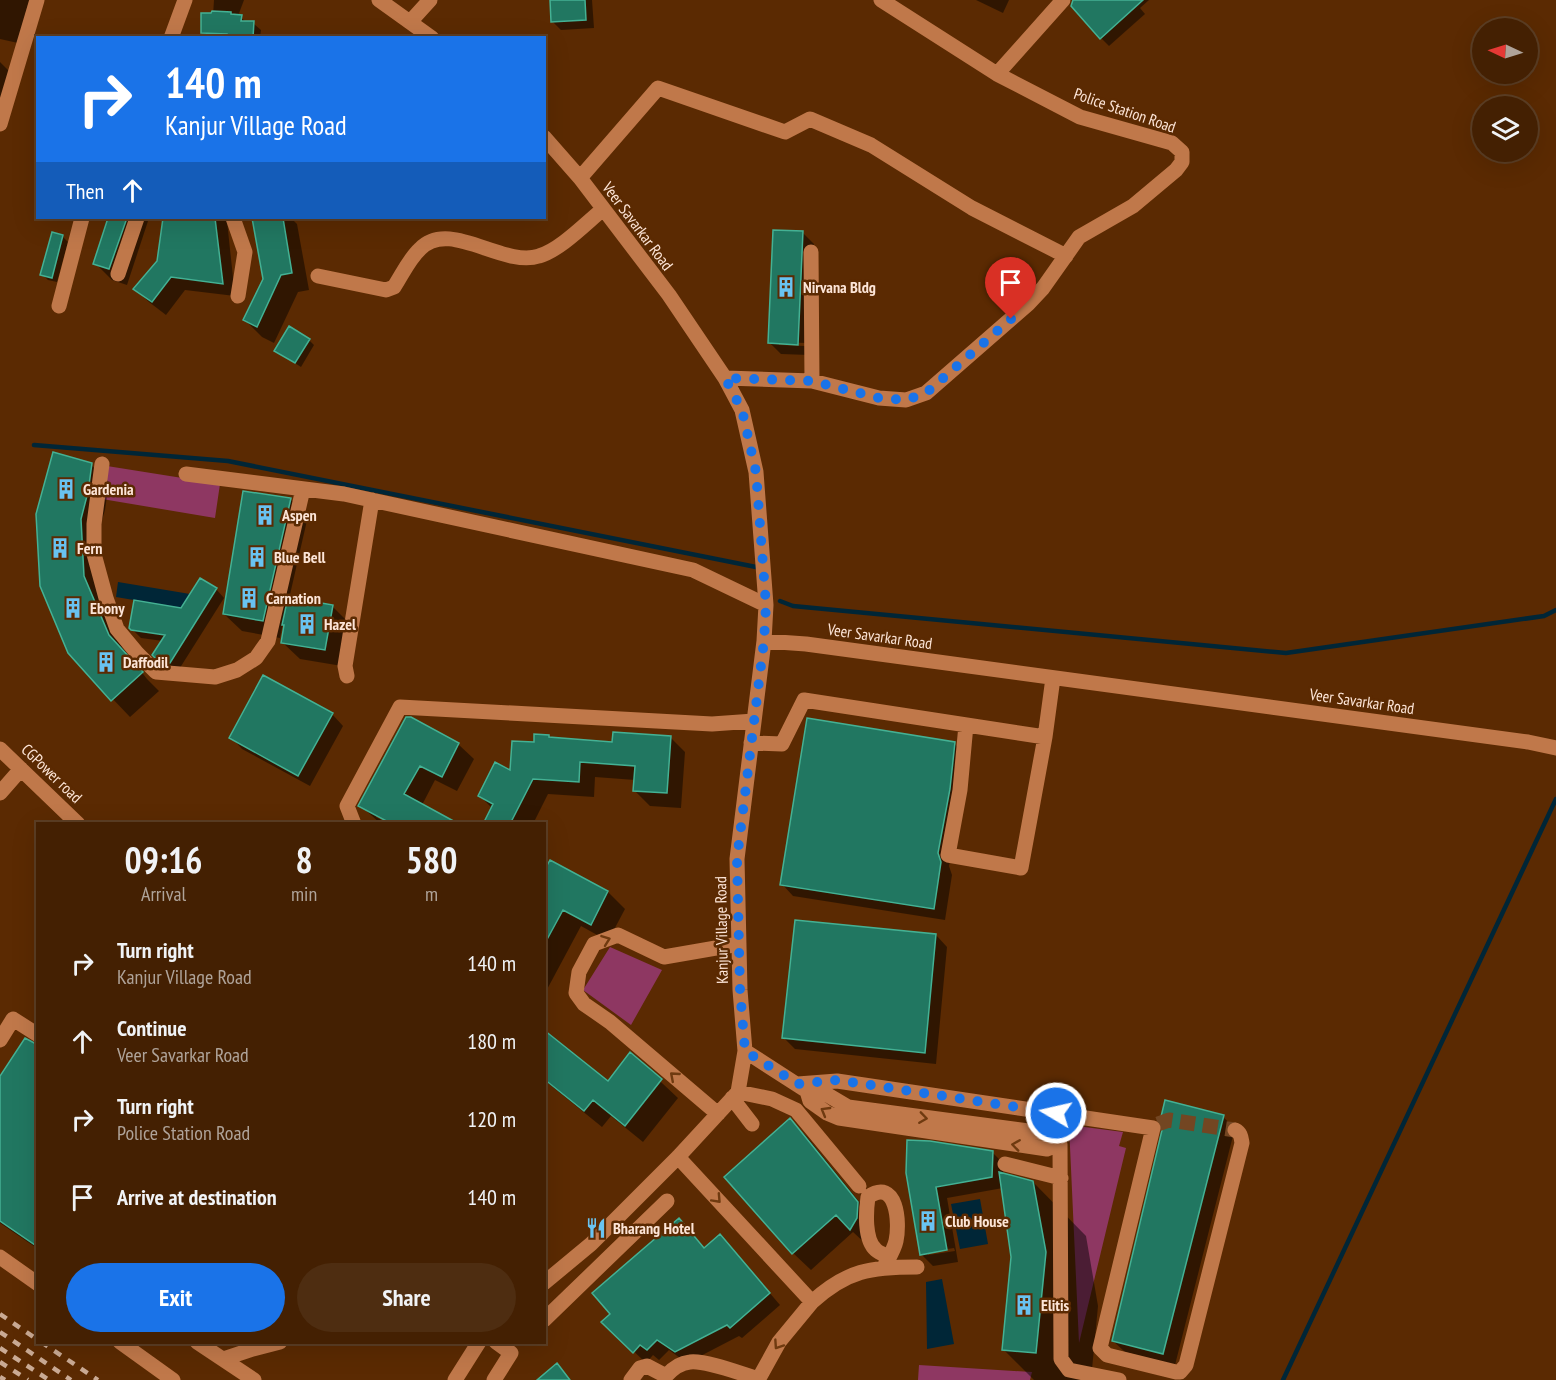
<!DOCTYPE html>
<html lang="en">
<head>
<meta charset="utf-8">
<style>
	body { margin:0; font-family:"PT Sans Narrow",sans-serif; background:#4e2d11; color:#f1f3f6; height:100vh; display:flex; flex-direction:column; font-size:22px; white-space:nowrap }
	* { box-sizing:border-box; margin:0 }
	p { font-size:20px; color:#afa399 }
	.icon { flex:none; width:33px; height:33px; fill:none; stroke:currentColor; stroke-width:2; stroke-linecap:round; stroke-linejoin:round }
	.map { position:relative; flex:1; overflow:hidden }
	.side { position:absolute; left:36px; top:822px; width:510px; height:522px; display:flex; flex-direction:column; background:#442002; border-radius:0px; box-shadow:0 6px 24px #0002,0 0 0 2px #5c3e24 }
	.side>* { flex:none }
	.guide { position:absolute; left:36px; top:36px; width:510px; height:183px; border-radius:0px; box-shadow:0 6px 24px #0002,0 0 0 2px #5c3e24; background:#1a73e8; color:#fff; overflow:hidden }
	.needle { width:39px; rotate:274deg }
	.buttons { position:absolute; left:1472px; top:18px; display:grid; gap:12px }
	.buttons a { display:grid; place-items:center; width:66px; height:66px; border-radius:50%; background:#442002; box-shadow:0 6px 24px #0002,0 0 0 2px #5c3e24; font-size:30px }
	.pin { position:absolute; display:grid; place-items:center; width:51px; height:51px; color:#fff; margin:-62px -26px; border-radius:50% 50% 50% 0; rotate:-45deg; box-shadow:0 0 6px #0007 }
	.pin .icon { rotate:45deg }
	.me { position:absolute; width:66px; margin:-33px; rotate:279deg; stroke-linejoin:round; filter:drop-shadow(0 0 4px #0008) }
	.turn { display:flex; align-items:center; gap:21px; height:126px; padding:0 30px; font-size:27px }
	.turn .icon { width:78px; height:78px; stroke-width:2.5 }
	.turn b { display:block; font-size:42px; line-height:51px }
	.then { display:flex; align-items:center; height:57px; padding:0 30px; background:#0003; gap:12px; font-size:22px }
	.eta { display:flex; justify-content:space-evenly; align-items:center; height:102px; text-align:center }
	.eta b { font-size:36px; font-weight:600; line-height:42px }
	.primary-button { display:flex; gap:12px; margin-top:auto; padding:12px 30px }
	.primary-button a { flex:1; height:69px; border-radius:36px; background:#1a73e8; color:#fff; font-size:24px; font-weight:600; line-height:69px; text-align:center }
	.primary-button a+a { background:#4e2d11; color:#f1f3f6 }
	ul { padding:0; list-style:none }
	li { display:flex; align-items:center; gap:18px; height:78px; padding:0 30px }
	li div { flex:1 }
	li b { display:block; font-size:22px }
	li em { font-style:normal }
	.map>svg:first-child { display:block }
	.green { fill:#8e3762 }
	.water { fill:#002637 }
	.shadow { fill:#0007; fill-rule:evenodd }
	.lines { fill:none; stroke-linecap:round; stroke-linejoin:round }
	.stream { stroke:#002637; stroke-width:4.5 }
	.building { fill:#217761; stroke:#44b194; stroke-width:1.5 }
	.minor-tunnel { stroke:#734622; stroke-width:15; stroke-dasharray:15 8; stroke-linecap:butt }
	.minor { stroke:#c0784a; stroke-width:15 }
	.rail { stroke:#caaa94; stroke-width:4.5; stroke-dasharray:8 8; stroke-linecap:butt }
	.oneway { stroke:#6f3a10 }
	.route { stroke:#1a73e8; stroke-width:10; stroke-dasharray:0 18 }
	.labels { text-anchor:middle; stroke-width:5; stroke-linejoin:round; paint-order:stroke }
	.street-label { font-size:16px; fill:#fde5d7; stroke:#5b2a02 }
	.poi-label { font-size:16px; font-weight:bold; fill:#fde5d7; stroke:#5b2a02; text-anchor:start }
</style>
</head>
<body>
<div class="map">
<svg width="1556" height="1380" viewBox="0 0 1556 1380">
	<rect width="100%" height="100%" fill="#5b2a02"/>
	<path class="green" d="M107,466L220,484L215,518L102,499Z
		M610,947L662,970L631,1025L583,990Z
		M1069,1125L1123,1132L1119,1146L1126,1148L1079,1343Z
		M919,1365L1032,1372L1030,1380H918Z"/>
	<path class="water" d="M118,582L190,594L181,608L116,597Z
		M980,1199L988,1244L960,1249L951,1204Z
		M942,1279L954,1344L927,1349L926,1282Z"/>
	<path class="shadow" d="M0,0H29L18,43L0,39Z
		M214,0H244L238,16L248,23H253L261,30L260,38H208L202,32L213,15Z
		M551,0H592L594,28L561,30L552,21Z
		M976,0H1009L1003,13Z
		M1076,0H1149L1140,8L1145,14L1109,46L1101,38Z
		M0,62L13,75L0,126Z
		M110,218H149L127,285L112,280L95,263Z
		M164,218H223L227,221L235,296L185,290L166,315L149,302L135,289L158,261Z
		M254,218H291L297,224L309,290L298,292L274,343L262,337L245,320L264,279Z
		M802,232L814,244L809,355L781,354L770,343ZM779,342L806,343L805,346L779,345Z
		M53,234L63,237L68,242L57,282L48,280L42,274Z
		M309,340L314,345L301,367L276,351Z
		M91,465L109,482L105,510L97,537L122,647L147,679L159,691L130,717L68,652L42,586Z
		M290,499L308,516L289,599L332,606L349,623L342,666L300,659L282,642L286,623H283L280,638L242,631L224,614Z
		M216,589L224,598L178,671L170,670L154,654L163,641L141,638L131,628L182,610Z
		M332,714L343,726L310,786L242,749L231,737Z
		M410,719L458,744L474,759L457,791L435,780L422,805L376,813V817L389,824H381L360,805Z
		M548,736L551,739L613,743L670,737L685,752L681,808L650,806L635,791V780L595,777L594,797L548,794L533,824H484L492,808L480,796L511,773L535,744Z
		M954,743L965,755L961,801L949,866L952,875L945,920L793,896L782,884Z
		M551,862L608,892L625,909L608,941L581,926L544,995V875Z
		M936,935L947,947L936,1064L795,1049L784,1038Z
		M544,1032L608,1083L631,1054L678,1098L643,1142L611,1116L602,1127L544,1080Z
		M38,1046V1249L0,1223V1078Z
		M1223,1117L1235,1128L1175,1365L1125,1352L1113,1341Z
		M790,1120L807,1137L874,1220L873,1236L868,1246L853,1232L811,1270L793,1253Z
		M992,1152L1004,1164L1003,1175L1033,1182L1086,1236L1098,1306L1091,1380H1034L1004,1350L1012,1257L1003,1188L947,1198L958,1262L933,1266L922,1255L907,1173ZM954,1248L955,1251L928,1255V1252Z
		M690,1232L705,1249L731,1248L780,1305L742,1338L739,1336L687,1363L669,1350L659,1360L653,1355L646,1363L603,1322Z"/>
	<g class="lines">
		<path class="stream" d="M34,445L228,461L756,567
			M780,601L793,606L1286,653L1544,616L1556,610
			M1283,1380L1556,799"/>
	</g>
	<path class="building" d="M550,0H585L586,20L551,22Z
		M1073,0H1143L1100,39L1071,6Z
		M212,11L231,12V14L242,15L241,21H254L253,38H227V34L201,33V13H211Z
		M108,218H127L109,269L93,264Z
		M163,218H215L223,284L171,277L152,302L133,289L157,261Z
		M252,218H283L292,273L281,275L257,327L243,320L263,279Z
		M773,230L803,231L798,345L768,343Z
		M52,232L63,235L52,278L40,275Z
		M289,326L310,339L295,363L274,351Z
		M53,452L92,463L88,492L81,519L84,576L109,635L143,672L111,701L68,653L40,586L36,514Z
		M243,491L291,498L263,621L223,614Z
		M200,578L217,588L170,663H160L152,655L165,635L131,630L129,628L134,600L181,608Z
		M288,597L333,605L325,650L281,643L284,625H282Z
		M263,675L333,713L298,776L229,738Z
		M406,717H411L459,743L442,777L420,766L404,794L459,824H392L358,806Z
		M807,718L955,742L950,789L938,853L941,862L934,909L780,885Z
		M613,732L671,736L667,793L633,791L635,766L580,762L579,782L533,779L510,824H483L493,804L478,796L495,762L510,770L512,741L534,742V734L549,735V737L612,742Z
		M550,860L608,891L591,925L563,910L544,945V871Z
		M795,920L936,934L925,1053L782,1038Z
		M544,1030L608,1081L630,1052L662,1079L625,1126L593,1100L584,1111L544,1079Z
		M25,1038L38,1045V1247L0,1221V1076Z
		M1165,1100L1224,1115L1163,1354L1112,1341L1162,1130L1160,1121Z
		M790,1118L858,1202L857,1218L850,1230L836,1215L792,1254L724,1177Z
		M907,1140L930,1141L993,1151L992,1177L936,1187L947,1250L920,1255L906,1173Z
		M999,1172L1033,1181L1046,1252L1036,1353L1002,1350L1011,1257Z
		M679,1218L704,1248L720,1234L770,1293L730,1328L727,1325L675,1352L657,1340L647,1350L640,1345L633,1353L601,1322L610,1314L592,1293Z
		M557,1363L570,1380H537Z"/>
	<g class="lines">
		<path class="minor-tunnel" d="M1158,1124L1169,1120L1235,1130"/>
		<path class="minor" d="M379,0L432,38
			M410,22L430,0
			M171,38L185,0
			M997,74L1063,0
			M0,124L37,0
			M544,137L580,178L669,295L725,378L742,410L756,472L766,605L764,641L737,859L740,990L745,1051L738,1092L678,1157L591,1244L544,1283
			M580,178L658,88L785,132L810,119L871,145L972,208L1066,256
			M233,218L245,252L238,296
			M811,252L812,381
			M118,274L137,218
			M318,276L386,290L394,287C402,275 409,259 420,249C449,218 503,268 539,256C560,250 585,224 602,210
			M59,306L82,218
			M725,378L812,381L879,398L906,400L926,393L1028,304L1043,288L1079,237L1133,206L1176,170L1182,162V152L1172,143L1080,117L997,74L881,0
			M102,464L94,524V554L106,598L117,629L137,653L156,672L215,677L237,670L256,658L268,641L303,489
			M186,474L344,494L693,570L766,605
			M764,641L806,644L1528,742L1556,748
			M347,676L345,666L372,500
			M966,725L960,790L948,855L1021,868L1045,737
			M751,743L782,744L804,700L1045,737L1053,678
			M0,749L78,824
			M0,793L21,769
			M354,824L347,806L400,707L712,724L754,721
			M0,1040L13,1019L38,1035
			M745,1051L807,1091H821L848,1107L1051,1134L1060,1144L1047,1149L839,1118L827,1113L810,1101L807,1091
			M798,1084L837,1081L1153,1128L1100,1348L1107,1355L1176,1372H1180L1186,1365L1242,1143C1241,1137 1241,1133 1235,1130
			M738,1092L772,1099L796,1110L859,1186
			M732,1098L752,1124
			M718,1114L610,1022L584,1004L576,993L579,972L594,944L618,935L664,957L739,944
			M1060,1144L1061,1359L1069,1370L1119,1380
			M678,1157L812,1302L779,1342L758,1380
			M1005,1164L1061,1178
			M0,1257L38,1284
			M884,1267C888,1259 894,1250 896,1241C900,1223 897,1177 868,1197C866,1211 864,1240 876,1250C879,1253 885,1255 889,1257
			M812,1302C847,1270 871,1267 917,1267
			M544,1320L667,1201
			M120,1342L173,1380
			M197,1342L254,1380
			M223,1359L253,1349L280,1342
			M455,1380L479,1342
			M494,1380L511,1353L496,1342
			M631,1380L640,1368L647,1366L666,1376C672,1369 680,1363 690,1362C706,1360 742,1374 759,1379"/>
		<path class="rail" d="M0,1314L38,1340
			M0,1332L71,1380
			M41,1342L98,1380
			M0,1348L49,1380
			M0,1362L28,1380
			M0,1377L5,1380"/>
	</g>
	<defs><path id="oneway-chevron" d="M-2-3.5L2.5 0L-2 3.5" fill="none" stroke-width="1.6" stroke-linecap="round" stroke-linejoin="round" transform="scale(1.5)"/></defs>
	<g class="oneway">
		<use href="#oneway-chevron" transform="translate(606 940) rotate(-20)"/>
		<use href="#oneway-chevron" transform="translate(674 1076) rotate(-139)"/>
		<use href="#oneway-chevron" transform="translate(825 1111) rotate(-150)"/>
		<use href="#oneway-chevron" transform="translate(923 1118) rotate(8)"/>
		<use href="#oneway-chevron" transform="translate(1016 1145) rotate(-172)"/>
		<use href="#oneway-chevron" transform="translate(717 1199) rotate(47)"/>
		<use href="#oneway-chevron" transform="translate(778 1345) rotate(124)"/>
	</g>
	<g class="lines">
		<path class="route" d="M1011,319L926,393L906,400L879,398L812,381L725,378L742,410L756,472L766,605L764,641L737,859L740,990L745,1051L798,1084L837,1080L1056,1113"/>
	</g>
	<defs>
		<g id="building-bare" transform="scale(1.62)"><path d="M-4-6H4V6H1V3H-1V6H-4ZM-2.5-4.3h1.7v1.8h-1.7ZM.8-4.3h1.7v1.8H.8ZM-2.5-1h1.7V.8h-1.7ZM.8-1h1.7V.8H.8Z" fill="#69c3f1" stroke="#5b2a02" stroke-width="2.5" paint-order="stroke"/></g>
		<g id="restaurant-bare" transform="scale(1.62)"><path d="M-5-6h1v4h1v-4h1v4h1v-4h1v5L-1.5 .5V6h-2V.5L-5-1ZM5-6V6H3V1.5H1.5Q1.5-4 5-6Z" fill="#69c3f1" stroke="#5b2a02" stroke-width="2.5" paint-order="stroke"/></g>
	</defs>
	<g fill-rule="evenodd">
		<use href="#building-bare" x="786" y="287"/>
		<use href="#building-bare" x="66" y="489"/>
		<use href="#building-bare" x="265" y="515"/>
		<use href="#building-bare" x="60" y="548"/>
		<use href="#building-bare" x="257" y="557"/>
		<use href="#building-bare" x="249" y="598"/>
		<use href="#building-bare" x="73" y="608"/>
		<use href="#building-bare" x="307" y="624"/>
		<use href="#building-bare" x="106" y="662"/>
		<use href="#building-bare" x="928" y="1221"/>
		<use href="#restaurant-bare" x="596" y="1228"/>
		<use href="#building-bare" x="1024" y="1305"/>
	</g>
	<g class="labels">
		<g class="street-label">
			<text transform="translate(1125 110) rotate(19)" y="6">Police Station Road</text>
			<text transform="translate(638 226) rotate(53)" y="6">Veer Savarkar Road</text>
			<text transform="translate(880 636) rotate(8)" y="6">Veer Savarkar Road</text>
			<text transform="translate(1362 701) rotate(8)" y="6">Veer Savarkar Road</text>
			<text transform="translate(52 773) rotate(44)" y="6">CGPower road</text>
			<text transform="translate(721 930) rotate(-91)" y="6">Kanjur Village Road</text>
		</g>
		<g class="poi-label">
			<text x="803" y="293">Nirvana Bldg</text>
			<text x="83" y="495">Gardenia</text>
			<text x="282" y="521">Aspen</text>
			<text x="77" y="554">Fern</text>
			<text x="274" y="563">Blue Bell</text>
			<text x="266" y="604">Carnation</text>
			<text x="90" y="614">Ebony</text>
			<text x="324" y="630">Hazel</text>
			<text x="123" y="668">Daffodil</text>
			<text x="945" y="1227">Club House</text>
			<text x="613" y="1234">Bharang Hotel</text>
			<text x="1041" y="1311">Elitis</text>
		</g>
	</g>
</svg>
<div class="buttons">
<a><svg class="needle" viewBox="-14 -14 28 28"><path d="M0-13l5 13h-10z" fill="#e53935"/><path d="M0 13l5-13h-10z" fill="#afa399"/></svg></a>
<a><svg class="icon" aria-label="layers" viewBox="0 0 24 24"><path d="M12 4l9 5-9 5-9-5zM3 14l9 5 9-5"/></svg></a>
</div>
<div class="pin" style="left:1011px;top:319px;background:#d93025"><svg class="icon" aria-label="arrive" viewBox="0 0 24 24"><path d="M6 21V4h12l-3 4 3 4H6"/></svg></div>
<svg class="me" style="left:1056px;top:1113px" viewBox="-20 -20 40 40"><circle r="17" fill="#1a73e8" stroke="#fff" stroke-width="3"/><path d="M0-11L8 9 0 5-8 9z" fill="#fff"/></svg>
<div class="guide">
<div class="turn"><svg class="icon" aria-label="right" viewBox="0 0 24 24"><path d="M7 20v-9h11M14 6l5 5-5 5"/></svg><div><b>140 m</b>Kanjur Village Road</div></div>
<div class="then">Then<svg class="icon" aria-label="ahead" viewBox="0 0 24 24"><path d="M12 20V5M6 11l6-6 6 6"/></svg></div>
</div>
<section class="side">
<div class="eta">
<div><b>09:16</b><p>Arrival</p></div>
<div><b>8</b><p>min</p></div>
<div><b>580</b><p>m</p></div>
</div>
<ul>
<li><svg class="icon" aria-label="right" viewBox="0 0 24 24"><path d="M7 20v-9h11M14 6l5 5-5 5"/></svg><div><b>Turn right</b><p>Kanjur Village Road</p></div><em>140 m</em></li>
<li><svg class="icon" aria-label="ahead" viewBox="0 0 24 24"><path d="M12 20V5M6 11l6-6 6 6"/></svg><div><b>Continue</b><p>Veer Savarkar Road</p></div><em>180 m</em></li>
<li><svg class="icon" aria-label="right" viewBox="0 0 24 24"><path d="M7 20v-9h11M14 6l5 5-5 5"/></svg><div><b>Turn right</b><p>Police Station Road</p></div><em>120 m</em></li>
<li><svg class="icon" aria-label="arrive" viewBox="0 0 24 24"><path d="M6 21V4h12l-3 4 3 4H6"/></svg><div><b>Arrive at destination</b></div><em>140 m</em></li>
</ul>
<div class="primary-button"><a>Exit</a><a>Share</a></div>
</section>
</div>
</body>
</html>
